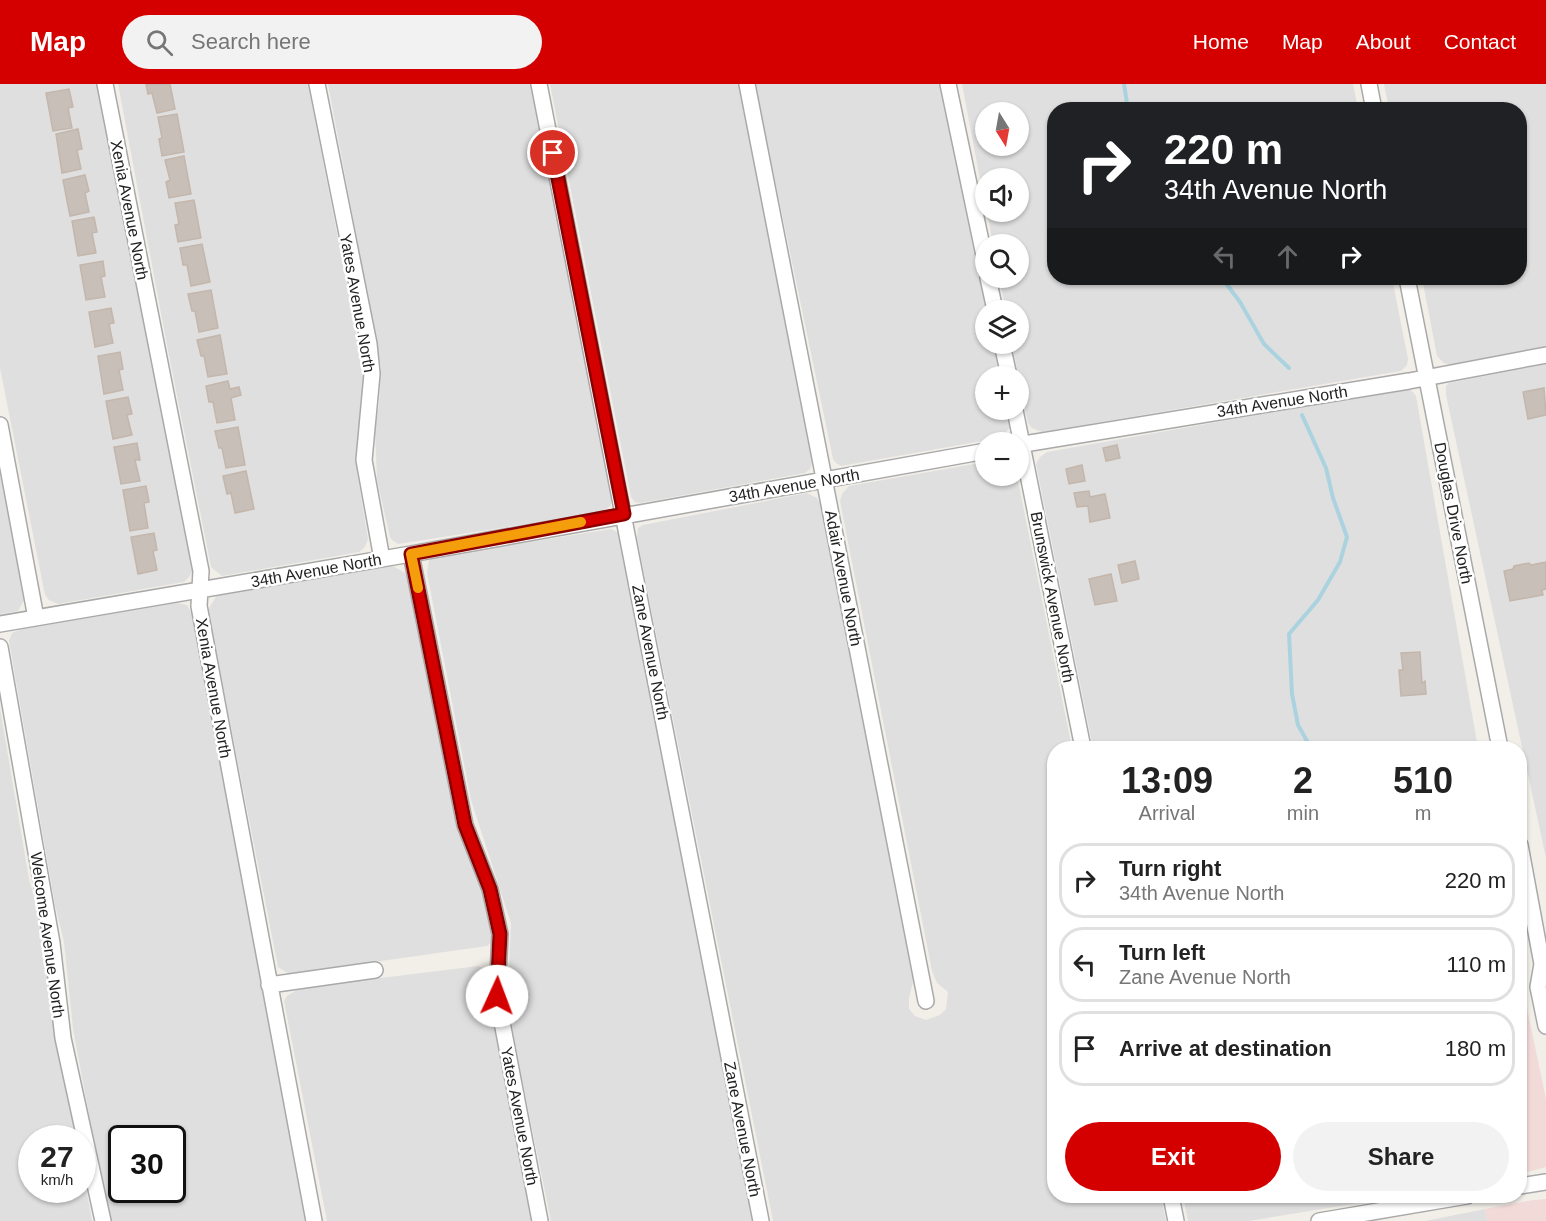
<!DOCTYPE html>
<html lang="en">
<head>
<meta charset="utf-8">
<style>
	body { margin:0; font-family:Helvetica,sans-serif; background:#f2f2f2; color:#222; height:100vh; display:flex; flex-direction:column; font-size:22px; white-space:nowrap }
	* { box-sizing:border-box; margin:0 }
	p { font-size:20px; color:#767676 }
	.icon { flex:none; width:33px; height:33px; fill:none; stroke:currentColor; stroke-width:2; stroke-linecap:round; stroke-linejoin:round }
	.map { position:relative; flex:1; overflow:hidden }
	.details { position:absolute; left:1047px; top:657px; width:480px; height:462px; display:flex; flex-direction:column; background:#fff; border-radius:24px; box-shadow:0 2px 4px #0004 }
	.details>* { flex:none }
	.banner { position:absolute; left:1047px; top:18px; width:480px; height:183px; border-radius:24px; box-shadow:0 2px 4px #0004; background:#202124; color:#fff; overflow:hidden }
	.needle { width:39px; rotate:169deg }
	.controls { position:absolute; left:975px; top:18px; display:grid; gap:12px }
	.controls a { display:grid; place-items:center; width:54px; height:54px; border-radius:50%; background:#fff; box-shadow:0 2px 4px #0004; font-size:30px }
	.speed { position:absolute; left:18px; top:1041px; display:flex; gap:12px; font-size:30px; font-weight:700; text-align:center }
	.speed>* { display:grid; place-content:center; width:78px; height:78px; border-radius:50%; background:#fff; box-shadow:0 2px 4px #0004; line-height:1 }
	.speed small { font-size:15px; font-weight:400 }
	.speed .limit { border:3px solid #111; border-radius:9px; background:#fff; color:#111 }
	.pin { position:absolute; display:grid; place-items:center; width:51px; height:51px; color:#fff; margin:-26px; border:3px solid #fff; border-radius:50%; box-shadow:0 2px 6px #0007 }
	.me { position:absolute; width:66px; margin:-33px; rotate:2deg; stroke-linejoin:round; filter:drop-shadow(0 0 4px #0008) }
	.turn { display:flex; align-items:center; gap:21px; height:126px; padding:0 18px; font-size:27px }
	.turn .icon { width:78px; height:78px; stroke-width:2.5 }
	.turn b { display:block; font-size:42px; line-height:51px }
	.lanes { display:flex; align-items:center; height:57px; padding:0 18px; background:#0003; justify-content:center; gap:30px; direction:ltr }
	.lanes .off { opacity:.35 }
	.eta { display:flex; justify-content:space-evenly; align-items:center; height:102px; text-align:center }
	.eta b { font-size:36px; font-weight:600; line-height:42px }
	.cta { display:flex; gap:12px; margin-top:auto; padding:12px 18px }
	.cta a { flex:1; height:69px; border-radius:36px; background:#d40000; color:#fff; font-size:24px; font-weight:600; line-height:69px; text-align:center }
	.cta a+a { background:#f2f2f2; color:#222 }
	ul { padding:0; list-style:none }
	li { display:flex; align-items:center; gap:18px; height:75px; margin:0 12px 9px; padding:0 6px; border:3px solid #e0e0e0; border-radius:24px }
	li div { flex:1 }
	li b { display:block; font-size:22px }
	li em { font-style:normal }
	header { display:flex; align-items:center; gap:36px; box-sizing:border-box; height:84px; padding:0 30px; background:#d40000; color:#fff }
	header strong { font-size:28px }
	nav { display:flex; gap:33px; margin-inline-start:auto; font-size:21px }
	.search { width:420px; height:54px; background:#f2f2f2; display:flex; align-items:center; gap:15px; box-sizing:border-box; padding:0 21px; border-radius:33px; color:#767676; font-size:22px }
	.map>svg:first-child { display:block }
	.residential { fill:#e0dfdf; fill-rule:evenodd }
	.commercial { fill:#f2dad9 }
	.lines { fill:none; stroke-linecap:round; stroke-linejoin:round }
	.stream { stroke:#aad3df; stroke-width:4 }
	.building { fill:#c7bfb8; stroke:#c4b6ab; stroke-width:1.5 }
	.minor-casing { stroke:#a9a9a9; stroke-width:18 }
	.minor { stroke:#fff; stroke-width:15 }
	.route-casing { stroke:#8a0000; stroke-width:15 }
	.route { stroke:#d40000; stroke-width:10 }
	.slow { stroke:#f59e0b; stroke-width:10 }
	.labels { text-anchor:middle; stroke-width:5; stroke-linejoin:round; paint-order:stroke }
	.street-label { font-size:16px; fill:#222; stroke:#fff }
</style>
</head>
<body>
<header>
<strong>Map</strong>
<div class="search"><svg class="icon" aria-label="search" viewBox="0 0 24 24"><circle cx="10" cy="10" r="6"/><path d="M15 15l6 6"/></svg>Search here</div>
<nav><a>Home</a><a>Map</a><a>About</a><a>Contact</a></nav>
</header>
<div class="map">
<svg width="1546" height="1137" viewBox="0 0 1546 1137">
	<rect width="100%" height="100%" fill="#f2efe9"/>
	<path class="residential" d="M0,0H100L193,486L189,493L184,498L58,520L49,516L45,511L0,284Z
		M118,0H308L364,289L363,319L356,371L358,394L368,455L365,463L359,468L222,492L211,483L167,261Z
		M328,0H531L613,415L610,422L602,428L398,460L393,457L390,453L377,396L375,347L379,320L381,284Z
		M550,0H739L812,379L810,385L805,389L640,419L635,418L631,413Z
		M755,0H943L987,226L986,260H993L1000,292H986V326H1006L1010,343L1005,350L999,354L841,382L836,379L833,375Z
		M962,0H1353L1358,25L1054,26V194H1392L1408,275L1407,281L1401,287L1042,348L1032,344L1028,339L1012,260H1018V226H1006L999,194H1018V160H993L987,128H1018V94H986L985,122ZM986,28H1018V62H986Z
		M1384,0H1546V262L1451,281L1444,279L1437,272L1422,194H1520V26L1389,25Z
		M1546,280V774L1446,311V302L1449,299Z
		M1406,305L1412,307L1416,312L1478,664H1093L1036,380L1040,373L1047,368Z
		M985,378L986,392H1017L1072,664H1054V1112H1161L1166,1137H773L637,454L638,444L643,441L807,409L817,414L823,425L914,894L909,914V925L915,932L926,936L940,931L946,925L948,908L937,899L932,887L840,417L842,410L849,402Z
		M0,389L24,516L18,527L0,530Z
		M611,445L617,448L625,458L754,1137H551L514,956L508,911L511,839L471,716L427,489L429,476L436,473Z
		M393,482L407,490L453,722L487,818L493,840L492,857L487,862L289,890L278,883L208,526L217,511Z
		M177,519L187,521L195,535L311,1137H109L73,945L64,858L55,821L9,557L12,549L22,545ZM122,1054H172V1106H122Z
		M0,624L29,795L43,846L56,953L76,1054H32V1106H82L83,1087L92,1137H0Z
		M478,882L490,888L491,905L533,1137H327L284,917L287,912L300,904Z
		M1183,1112H1401L1249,1137H1188Z
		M1485,1125L1487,1137H1425Z"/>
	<path class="commercial" d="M1520,891L1546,1015V1083L1520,1090Z
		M1546,1115V1137H1487L1485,1125L1533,1116Z"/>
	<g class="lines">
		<path class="stream" d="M1124,0L1128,26
			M1222,194L1240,218L1264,260L1289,284
			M1302,331L1326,384L1333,414L1347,453L1340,478L1318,516L1289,550L1292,610L1298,641L1311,664"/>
	</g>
	<path class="building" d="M146,0H170L175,25L157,29L152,9L148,10Z
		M69,5L73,23L68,24L72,44L53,47L46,9Z
		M177,30L184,68L162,72L159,55L162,54L158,33Z
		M78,45L82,65L77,66L81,85L62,89L56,50Z
		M184,72L191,110L169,114L166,98L170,96L165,76Z
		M85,91L89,107L85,109L89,128L70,132L63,96Z
		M194,116L201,154L178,158L175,141L179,140L175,119Z
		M94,133L97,148L92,149L96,169L78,172L72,137Z
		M202,160L210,198L191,202L187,181H183L180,164Z
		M103,177L105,192L101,193L105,213L86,216L80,181Z
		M211,206L218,244L199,248L195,227H192L188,210Z
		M111,224L114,239L109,240L113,259L95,263L89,228Z
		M220,251L227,290L208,293L204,272H201L197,256Z
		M120,268L123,285L119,286L123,306L104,310L98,272Z
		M228,297L230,305L239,303L241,311L231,314L235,336L217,339L213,318H209L206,302Z
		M1544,304L1546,331L1528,335L1523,308Z
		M128,313L132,330L127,331L132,351L113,355L106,317Z
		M238,343L245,381L226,384L222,364H219L215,347Z
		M137,359L140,376H135L140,397L121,400L114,363Z
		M1117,361L1120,374L1106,377L1103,364Z
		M1082,381L1085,397L1069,400L1066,385Z
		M246,387L254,425L235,429L231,409L227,410L223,392Z
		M146,402L149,418L144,419L148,444L130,447L123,406Z
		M1089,407L1090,413L1105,410L1110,434L1090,438L1088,422L1077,423L1074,409Z
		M154,449L157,466L153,467L157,486L138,490L131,453Z
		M1135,477L1139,495L1122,499L1118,481Z
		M1546,478V505L1542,506L1543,511L1510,517L1504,487L1513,485L1514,482L1529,479L1531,481Z
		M1111,490L1117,517L1095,521L1089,495Z
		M1420,568L1422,599L1425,597L1426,610L1401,612L1399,586H1403L1401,569Z
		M1520,977L1525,1005L1520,1006Z"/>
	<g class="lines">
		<g class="minor-casing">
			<path id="minor" d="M105,0L201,487L199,522L314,1137
				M317,0L369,260L372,290L364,376L382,475
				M539,0L761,1137
				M747,0L926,917
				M948,0L986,181
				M1369,0L1374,26
				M988,194L995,226
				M1407,194L1500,664
				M1002,260L1009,292
				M1015,326L1083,664
				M0,341L36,534
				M1018,361L1409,297L1546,271
				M411,470L465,741L490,805L500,850L497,912L540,1137
				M0,540L411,470L986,367
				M0,563L52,859L63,954L103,1137
				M1520,761L1542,880L1538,903L1546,942
				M269,901L375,886
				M1520,1102L1546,1098
				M1171,1112L1176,1137
				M1319,1137L1467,1112"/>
		</g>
		<use href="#minor" class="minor"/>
	</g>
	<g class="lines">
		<g class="route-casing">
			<path id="route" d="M497,912L500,850L490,805L465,741L411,470L624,430L553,69"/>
		</g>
		<use href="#route" class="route"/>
		<path class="slow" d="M418,504L411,470L581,438"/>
	</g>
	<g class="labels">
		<g class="street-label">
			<text transform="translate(130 126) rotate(79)" y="6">Xenia Avenue North</text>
			<text transform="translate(358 219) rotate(80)" y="6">Yates Avenue North</text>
			<text transform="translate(1282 317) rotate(-9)" y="6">34th Avenue North</text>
			<text transform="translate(794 401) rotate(-10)" y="6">34th Avenue North</text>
			<text transform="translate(1454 429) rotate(79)" y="6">Douglas Drive North</text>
			<text transform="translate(316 486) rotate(-10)" y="6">34th Avenue North</text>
			<text transform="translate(844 494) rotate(79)" y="6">Adair Avenue North</text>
			<text transform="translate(1053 513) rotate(79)" y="6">Brunswick Avenue North</text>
			<text transform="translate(651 568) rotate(79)" y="6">Zane Avenue North</text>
			<text transform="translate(214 604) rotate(80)" y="6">Xenia Avenue North</text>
			<text transform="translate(48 851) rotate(82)" y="6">Welcome Avenue North</text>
			<text transform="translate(520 1032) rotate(79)" y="6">Yates Avenue North</text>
			<text transform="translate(743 1045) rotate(79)" y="6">Zane Avenue North</text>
		</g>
	</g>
</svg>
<div class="controls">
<a><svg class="needle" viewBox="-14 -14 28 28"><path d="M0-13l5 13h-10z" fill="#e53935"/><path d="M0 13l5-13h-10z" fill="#767676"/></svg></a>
<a><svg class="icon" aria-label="sound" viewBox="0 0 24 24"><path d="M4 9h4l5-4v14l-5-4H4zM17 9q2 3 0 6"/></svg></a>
<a><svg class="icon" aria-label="search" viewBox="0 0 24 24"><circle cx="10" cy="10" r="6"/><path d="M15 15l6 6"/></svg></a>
<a><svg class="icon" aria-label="layers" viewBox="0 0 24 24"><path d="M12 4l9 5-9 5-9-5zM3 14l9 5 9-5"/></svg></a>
<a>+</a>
<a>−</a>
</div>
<div class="speed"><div>27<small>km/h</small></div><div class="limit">30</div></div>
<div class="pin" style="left:553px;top:69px;background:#d93025"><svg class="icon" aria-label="arrive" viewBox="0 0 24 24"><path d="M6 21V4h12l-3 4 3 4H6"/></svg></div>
<svg class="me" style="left:497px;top:912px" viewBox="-20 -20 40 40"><circle r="19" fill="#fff"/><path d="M0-13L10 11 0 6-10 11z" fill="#d40000"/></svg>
<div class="banner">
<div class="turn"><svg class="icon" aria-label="right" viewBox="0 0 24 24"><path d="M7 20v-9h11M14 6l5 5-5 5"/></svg><div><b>220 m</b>34th Avenue North</div></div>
<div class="lanes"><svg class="icon off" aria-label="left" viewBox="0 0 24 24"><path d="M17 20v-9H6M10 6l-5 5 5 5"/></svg><svg class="icon off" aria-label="ahead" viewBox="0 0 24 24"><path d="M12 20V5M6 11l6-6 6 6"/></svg><svg class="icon" aria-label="right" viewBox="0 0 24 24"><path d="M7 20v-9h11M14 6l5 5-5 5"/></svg></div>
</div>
<section class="details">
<div class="eta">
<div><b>13:09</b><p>Arrival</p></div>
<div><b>2</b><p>min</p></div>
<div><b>510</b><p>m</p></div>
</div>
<ul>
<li><svg class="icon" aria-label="right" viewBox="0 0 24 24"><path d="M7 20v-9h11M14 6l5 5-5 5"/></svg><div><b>Turn right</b><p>34th Avenue North</p></div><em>220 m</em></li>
<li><svg class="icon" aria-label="left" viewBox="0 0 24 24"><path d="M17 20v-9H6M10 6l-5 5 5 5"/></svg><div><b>Turn left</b><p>Zane Avenue North</p></div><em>110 m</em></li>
<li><svg class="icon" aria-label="arrive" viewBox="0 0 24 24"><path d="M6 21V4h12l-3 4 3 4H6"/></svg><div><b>Arrive at destination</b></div><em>180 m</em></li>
</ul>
<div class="cta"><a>Exit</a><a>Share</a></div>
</section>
</div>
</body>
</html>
